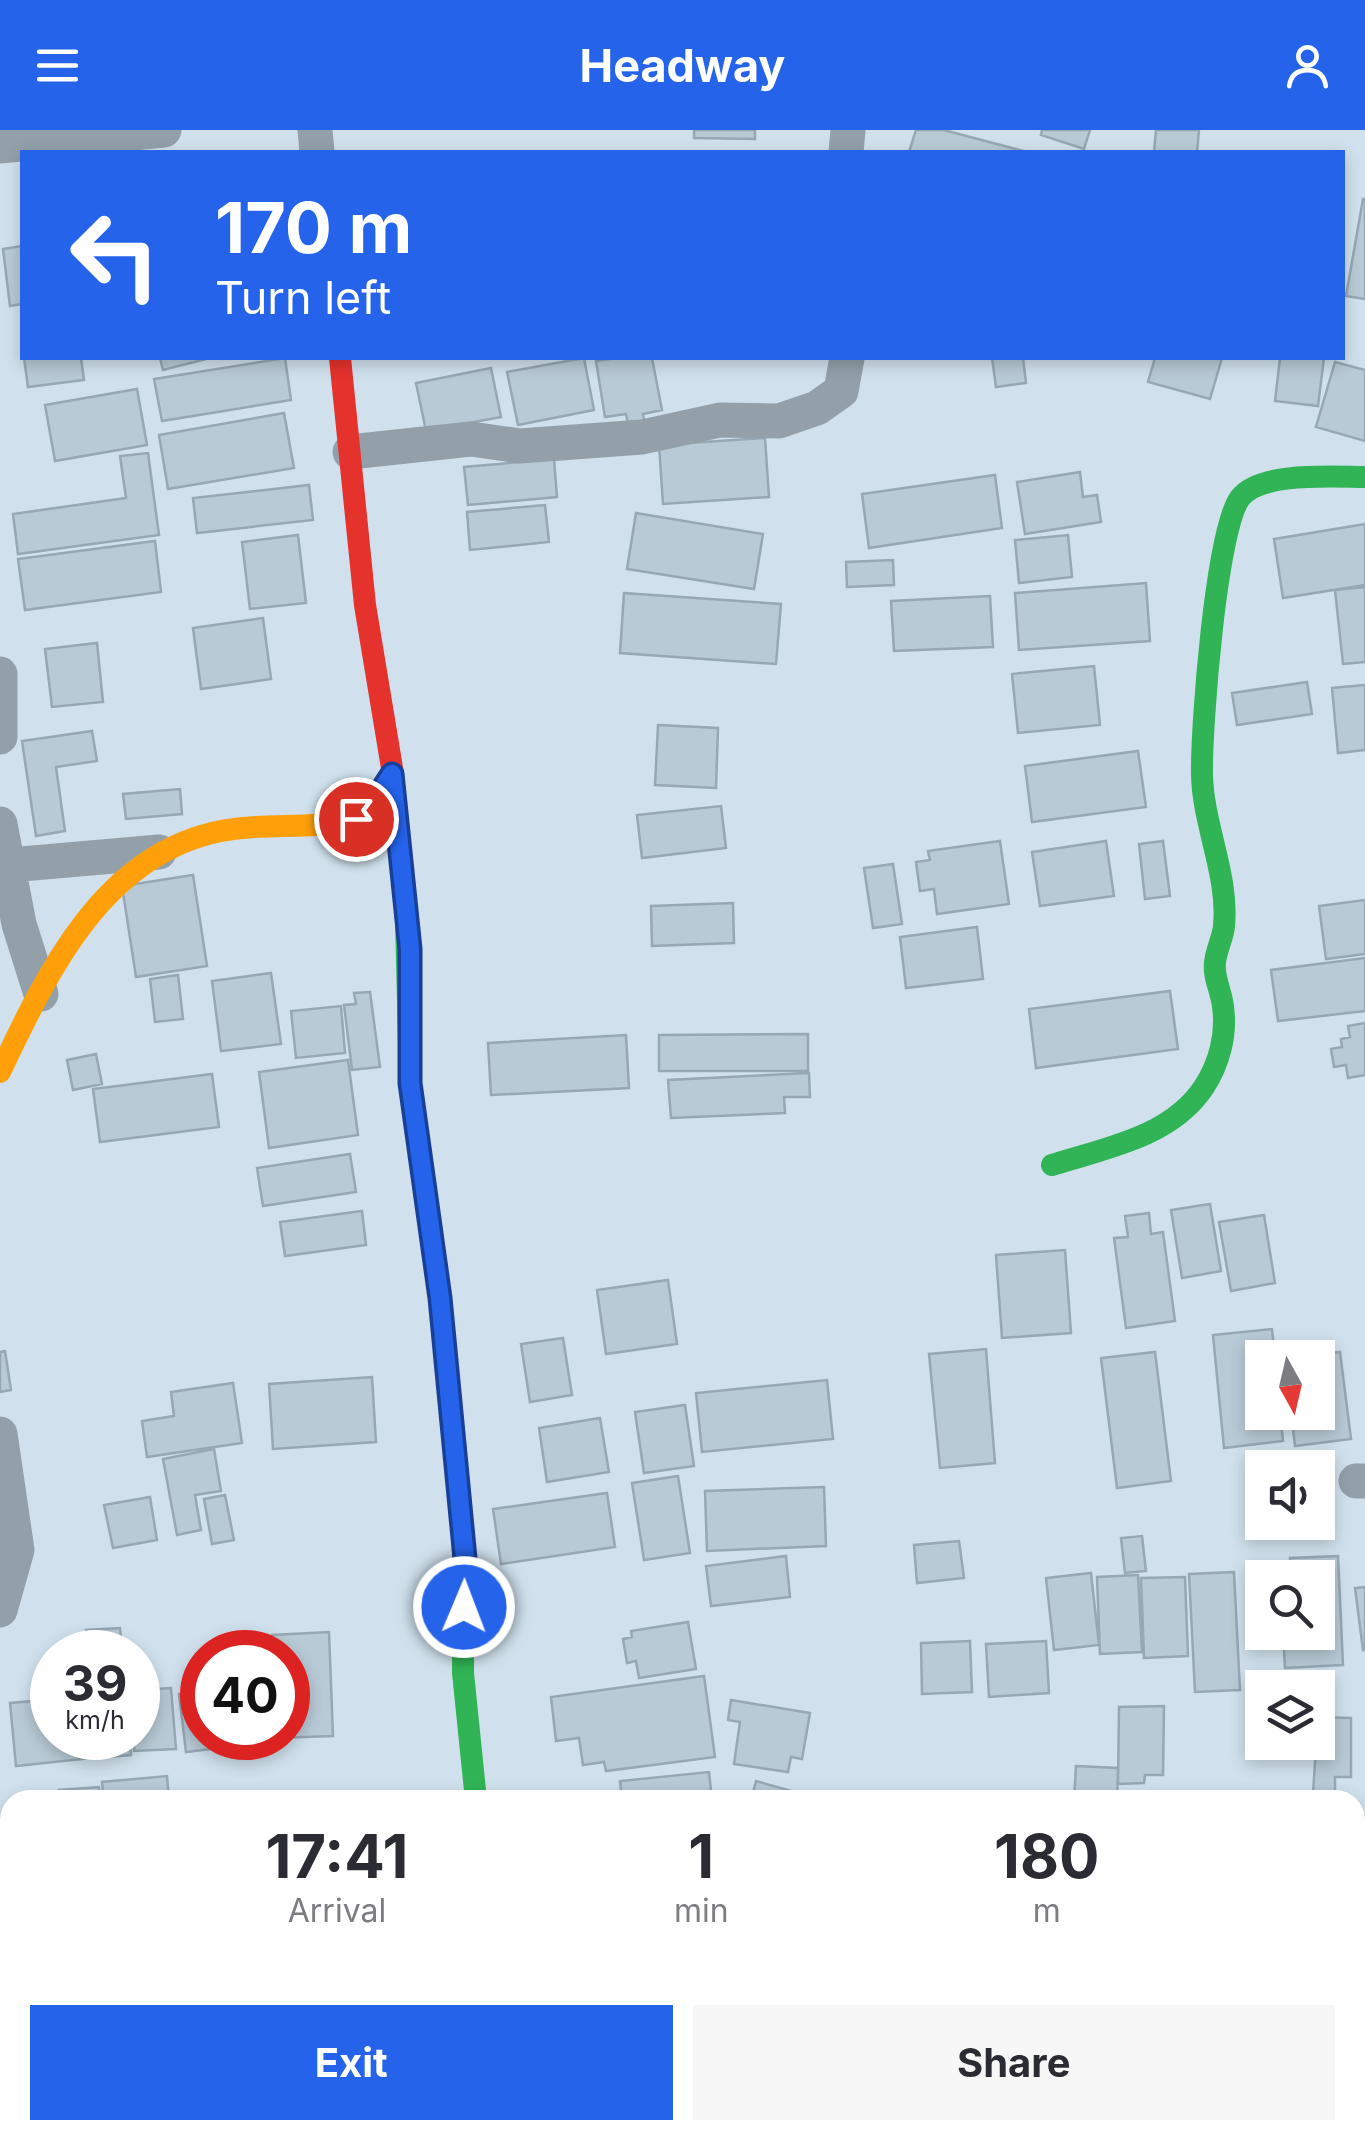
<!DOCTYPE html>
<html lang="en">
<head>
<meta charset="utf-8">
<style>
	body { margin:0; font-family:Inter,sans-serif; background:#f7f7f7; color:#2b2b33; height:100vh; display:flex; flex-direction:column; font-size:38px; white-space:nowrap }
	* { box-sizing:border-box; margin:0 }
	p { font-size:32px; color:#7c7c81 }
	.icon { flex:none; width:55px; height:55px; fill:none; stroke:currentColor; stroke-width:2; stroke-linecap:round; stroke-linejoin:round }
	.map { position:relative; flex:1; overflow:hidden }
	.sheet { position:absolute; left:0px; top:1660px; width:1365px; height:350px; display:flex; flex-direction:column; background:#fff; border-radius:30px 30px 0 0; box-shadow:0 5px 15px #0003 }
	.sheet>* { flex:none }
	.top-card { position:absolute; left:20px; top:20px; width:1325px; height:210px; border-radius:0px; box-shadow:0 5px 15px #0003; background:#2563eb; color:#fff; overflow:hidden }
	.needle { width:65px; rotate:172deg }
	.buttons { position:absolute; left:1245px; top:1210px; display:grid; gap:20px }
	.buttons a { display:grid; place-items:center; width:90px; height:90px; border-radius:0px; background:#fff; box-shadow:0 5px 15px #0003; font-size:50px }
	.speed { position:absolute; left:30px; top:1500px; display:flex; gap:20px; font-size:50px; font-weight:700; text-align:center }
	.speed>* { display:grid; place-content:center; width:130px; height:130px; border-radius:50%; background:#fff; box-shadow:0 5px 15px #0003; line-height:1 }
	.speed small { font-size:25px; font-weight:400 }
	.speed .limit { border:15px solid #d22; background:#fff; color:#111 }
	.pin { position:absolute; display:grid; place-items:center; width:85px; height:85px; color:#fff; margin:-42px; border:5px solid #fff; border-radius:50%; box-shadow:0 2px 10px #0007 }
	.me { position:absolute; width:110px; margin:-55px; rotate:1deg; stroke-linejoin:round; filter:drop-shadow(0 0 8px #0008) }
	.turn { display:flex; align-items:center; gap:35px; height:210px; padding:0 30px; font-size:45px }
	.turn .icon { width:130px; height:130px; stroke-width:2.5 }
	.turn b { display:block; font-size:70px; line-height:85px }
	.eta { display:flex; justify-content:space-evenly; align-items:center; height:170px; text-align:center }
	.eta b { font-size:60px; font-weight:700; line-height:70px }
	.button { display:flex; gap:20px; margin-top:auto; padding:20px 30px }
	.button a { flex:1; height:115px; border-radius:0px; background:#2563eb; color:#fff; font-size:40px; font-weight:700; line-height:115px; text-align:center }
	.button a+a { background:#f7f7f7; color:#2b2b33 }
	header { display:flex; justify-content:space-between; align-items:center; height:130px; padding:0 30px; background:#2563eb; color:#fff; font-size:45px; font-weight:700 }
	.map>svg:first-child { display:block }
	.building { fill:#b8cad6; stroke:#96a8b4; stroke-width:2.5 }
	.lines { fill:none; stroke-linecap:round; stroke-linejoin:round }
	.street { stroke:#93a0a9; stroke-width:35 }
	.fast { stroke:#30b455; stroke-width:22 }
	.slow { stroke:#ff9f0a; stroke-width:22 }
	.jam { stroke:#e5322d; stroke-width:22 }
	.route-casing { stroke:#184099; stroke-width:25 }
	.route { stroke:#2563eb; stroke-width:18 }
</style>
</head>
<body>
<header><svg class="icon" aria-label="menu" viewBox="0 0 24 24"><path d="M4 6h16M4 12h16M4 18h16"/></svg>Headway<svg class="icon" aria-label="person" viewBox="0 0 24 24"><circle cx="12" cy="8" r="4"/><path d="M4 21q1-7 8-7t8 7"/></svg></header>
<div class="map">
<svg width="1365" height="2010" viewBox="0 0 1365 2010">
	<rect width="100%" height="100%" fill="#d0e1ed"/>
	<path class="building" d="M694,0H755V9L694,8Z
		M916,0H944L1027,22H909Z
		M1042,0H1090L1084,19L1041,5Z
		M1156,0H1199L1197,22H1154Z
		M1363,69H1365V169L1346,166Z
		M22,116V174L10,176L3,119Z
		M24,228H81L84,250L28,257Z
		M160,228H210L163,240Z
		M285,228L291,270L162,291L154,249Z
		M584,228L594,280L518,295L507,242Z
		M617,228H652L662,280L643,284L646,302L630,305L626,284L605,287L596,231Z
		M992,228H1023L1026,253L996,257Z
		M1155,228H1222L1210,269L1148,252Z
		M1280,228H1324L1318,276L1275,271Z
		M1335,232L1365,240V311L1316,297Z
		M491,238L501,287L426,301L416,253Z
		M137,259L147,315L55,331L45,275Z
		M284,283L294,338L168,359L159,305Z
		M765,308L769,367L663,374L659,315Z
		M148,323L159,405L18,424L13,384L126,368L120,326Z
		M554,329L557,367L468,375L464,337Z
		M1080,342L1083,367L1097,365L1101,392L1025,404L1017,352Z
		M995,345L1002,398L869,418L862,364Z
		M309,355L313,390L197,403L193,368Z
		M545,375L549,412L470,420L467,382Z
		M636,383L763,404L754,459L627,439Z
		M1365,394V455L1283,468L1274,409Z
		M298,405L306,473L250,479L242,412Z
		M1068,405L1072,447L1019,453L1015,410Z
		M155,411L161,462L25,480L18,429Z
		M893,430L894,455L847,457L846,432Z
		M1146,453L1150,511L1019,520L1015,463Z
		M1365,457V532L1343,534L1335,460Z
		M624,463L781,474L776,534L620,523Z
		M990,466L993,517L894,521L891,471Z
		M263,488L271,549L201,559L193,498Z
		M97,513L103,572L52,577L45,519Z
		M1094,536L1100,595L1018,603L1012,544Z
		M1307,552L1312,584L1237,595L1232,563Z
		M1365,555V620L1338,623L1332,558Z
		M658,595L718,598L716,658L655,655Z
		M92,601L97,631L56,637L65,701L36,706L22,611Z
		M1138,621L1146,677L1032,692L1025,636Z
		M180,659L182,684L126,689L123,664Z
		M721,676L726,718L642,728L637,685Z
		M1000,711L1009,774L937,784L934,759L920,761L916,732L930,730L928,721Z
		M1106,711L1114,766L1040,776L1032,722Z
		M1163,711L1170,766L1145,769L1139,714Z
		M893,734L902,794L873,798L864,738Z
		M193,745L207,836L136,847L122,756Z
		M1365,770V824L1326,829L1319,776Z
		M733,773L734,813L652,816L651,776Z
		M977,797L983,849L906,858L900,807Z
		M1365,828V881L1278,891L1271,840Z
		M271,843L281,914L221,921L212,851Z
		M178,845L183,889L155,892L150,849Z
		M1170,861L1178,919L1036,938L1029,879Z
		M370,862L380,937L352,940L344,875L356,874L354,863Z
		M341,876L345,923L296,928L291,881Z
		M1365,893V945L1348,948L1346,935L1334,937L1331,919L1342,917L1341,909L1350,907L1348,896Z
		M808,904V941H659V905Z
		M626,905L629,958L491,965L488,913Z
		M96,924L102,954L73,960L67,930Z
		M348,930L358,1005L269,1018L259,942Z
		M809,943L810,967H784L785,983L671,988L668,950Z
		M212,944L219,997L100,1012L93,959Z
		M350,1024L356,1062L263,1076L257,1038Z
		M1210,1074L1221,1141L1182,1148L1171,1080Z
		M362,1081L366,1115L285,1126L280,1092Z
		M1149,1083L1151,1104L1163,1102L1175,1191L1126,1198L1114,1108L1128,1107L1125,1086Z
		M1264,1085L1275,1153L1231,1161L1219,1092Z
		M1065,1120L1071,1203L1002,1208L996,1125Z
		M668,1150L677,1214L606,1224L597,1160Z
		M1272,1199L1275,1228H1262V1282H1280L1283,1311L1224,1318L1213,1205Z
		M563,1208L572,1265L530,1272L521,1214Z
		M986,1219L995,1333L940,1338L929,1224Z
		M5,1221L11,1260L0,1262V1222Z
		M1155,1222L1171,1351L1117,1358L1101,1228Z
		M1340,1222L1351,1309L1295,1316L1291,1282H1318V1228H1291Z
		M372,1247L376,1312L273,1319L269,1254Z
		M827,1250L833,1309L702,1322L696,1263Z
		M233,1253L242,1313L147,1327L142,1291L174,1286L171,1262Z
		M685,1275L694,1336L644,1343L635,1282Z
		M600,1288L609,1342L547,1352L539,1298Z
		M214,1319L221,1361L195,1365L201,1400L177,1405L163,1329Z
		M678,1346L690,1423L644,1430L632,1353Z
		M824,1357L826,1416L707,1421L705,1361Z
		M607,1363L615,1417L501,1434L493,1379Z
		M225,1365L234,1410L212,1414L204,1369Z
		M150,1367L157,1410L113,1418L104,1375Z
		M1142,1406L1146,1441L1125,1443L1121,1408Z
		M959,1411L964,1448L917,1453L914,1415Z
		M786,1426L790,1467L711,1476L706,1436Z
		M1338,1426L1343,1535L1285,1538L1283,1502H1318V1448H1291L1290,1428Z
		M1234,1442L1240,1560L1195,1562L1189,1444Z
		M1091,1443L1099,1515L1054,1520L1046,1448Z
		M1138,1445L1142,1522L1100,1524L1097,1447Z
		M1185,1447L1188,1526L1144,1528L1141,1448Z
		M1365,1457V1519L1363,1520L1355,1458Z
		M688,1492L696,1539L639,1548L636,1531L627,1533L623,1509L632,1507L631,1501Z
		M120,1498L122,1522H88L86,1500Z
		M329,1502L333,1606L276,1608H288V1522H273L272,1505Z
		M970,1511L972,1562L922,1564L921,1513Z
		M1046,1511L1049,1563L989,1567L986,1514Z
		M704,1546L715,1627L606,1641L604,1632L583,1635L579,1608L556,1611L551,1567Z
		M52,1550V1608H90L92,1628L16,1636L10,1573L33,1571L37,1552Z
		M171,1558L176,1619L134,1621L138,1560Z
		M202,1561V1608H243L244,1615L186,1622L179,1564Z
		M731,1570L810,1583L802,1629L791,1627L788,1642L734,1634L740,1592L728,1590Z
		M1164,1576L1163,1645H1145L1144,1653L1118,1654L1119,1577Z
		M1318,1587L1351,1588V1647H1335V1664L1313,1663Z
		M95,1608H129L131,1625L96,1628Z
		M1076,1636L1118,1638L1117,1670H1074Z
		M709,1642L712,1670H622L620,1651Z
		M167,1646L169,1670H104L102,1652Z
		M756,1651L823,1670H751Z
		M99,1657L100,1670H60L59,1660Z
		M6,1977H10V2000H34L35,2010H10Z
		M40,2000H74L75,2010H41Z
		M387,2000H476L477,2010H387Z
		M1023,2000H1124L1125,2010H984L983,2007Z"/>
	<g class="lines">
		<path class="street" d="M315,0L317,22
			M0,16L164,0
			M846,22L848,0
			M350,322L471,309L520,316L642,307L720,290L779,291L817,278L841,261L847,228
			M0,544V607
			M0,694L19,794L41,864
			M10,735L159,722
			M0,1304L17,1420L0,1480
			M1356,1351H1365
			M512,2000L513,2010"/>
		<path class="fast" d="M406,790L410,953L440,1168L463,1402V1543L476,1670
			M1052,1035C1106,1018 1171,1007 1204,957C1219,934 1227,905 1223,877C1222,863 1213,847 1215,833C1216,820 1223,808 1224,796C1229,746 1203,695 1202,645C1201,599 1216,400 1240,368C1260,341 1335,347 1365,347"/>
		<path class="slow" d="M0,942C47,843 103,724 221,701C264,692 309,700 351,690L370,678L393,644"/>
		<path class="jam" d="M340,228L365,475L393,644L406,790"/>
	</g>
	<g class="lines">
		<g class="route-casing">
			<path id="route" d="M356,689L370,678L392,644L410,819V953L440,1168L466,1439L464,1477"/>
		</g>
		<use href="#route" class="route"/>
	</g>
</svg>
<div class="buttons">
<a><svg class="needle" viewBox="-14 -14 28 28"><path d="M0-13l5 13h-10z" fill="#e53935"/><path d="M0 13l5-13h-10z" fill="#7c7c81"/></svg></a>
<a><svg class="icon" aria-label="sound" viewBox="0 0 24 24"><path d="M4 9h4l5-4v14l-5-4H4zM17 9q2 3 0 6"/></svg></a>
<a><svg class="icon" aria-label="search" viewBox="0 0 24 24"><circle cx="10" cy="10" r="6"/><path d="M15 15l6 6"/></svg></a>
<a><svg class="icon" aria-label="layers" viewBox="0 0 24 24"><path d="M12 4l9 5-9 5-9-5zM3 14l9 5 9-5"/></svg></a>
</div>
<div class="speed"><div>39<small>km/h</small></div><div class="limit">40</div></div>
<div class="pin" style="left:356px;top:689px;background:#d93025"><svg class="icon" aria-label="arrive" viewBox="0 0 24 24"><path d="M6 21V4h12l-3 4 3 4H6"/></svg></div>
<svg class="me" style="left:464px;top:1477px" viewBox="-20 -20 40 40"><circle r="17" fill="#2563eb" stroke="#fff" stroke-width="3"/><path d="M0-11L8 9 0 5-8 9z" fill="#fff"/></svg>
<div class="top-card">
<div class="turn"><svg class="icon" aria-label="left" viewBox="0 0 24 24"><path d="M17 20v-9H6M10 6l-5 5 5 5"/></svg><div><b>170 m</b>Turn left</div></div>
</div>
<section class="sheet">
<div class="eta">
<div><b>17:41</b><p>Arrival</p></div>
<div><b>1</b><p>min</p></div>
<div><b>180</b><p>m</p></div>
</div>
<div class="button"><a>Exit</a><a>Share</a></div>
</section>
</div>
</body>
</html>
